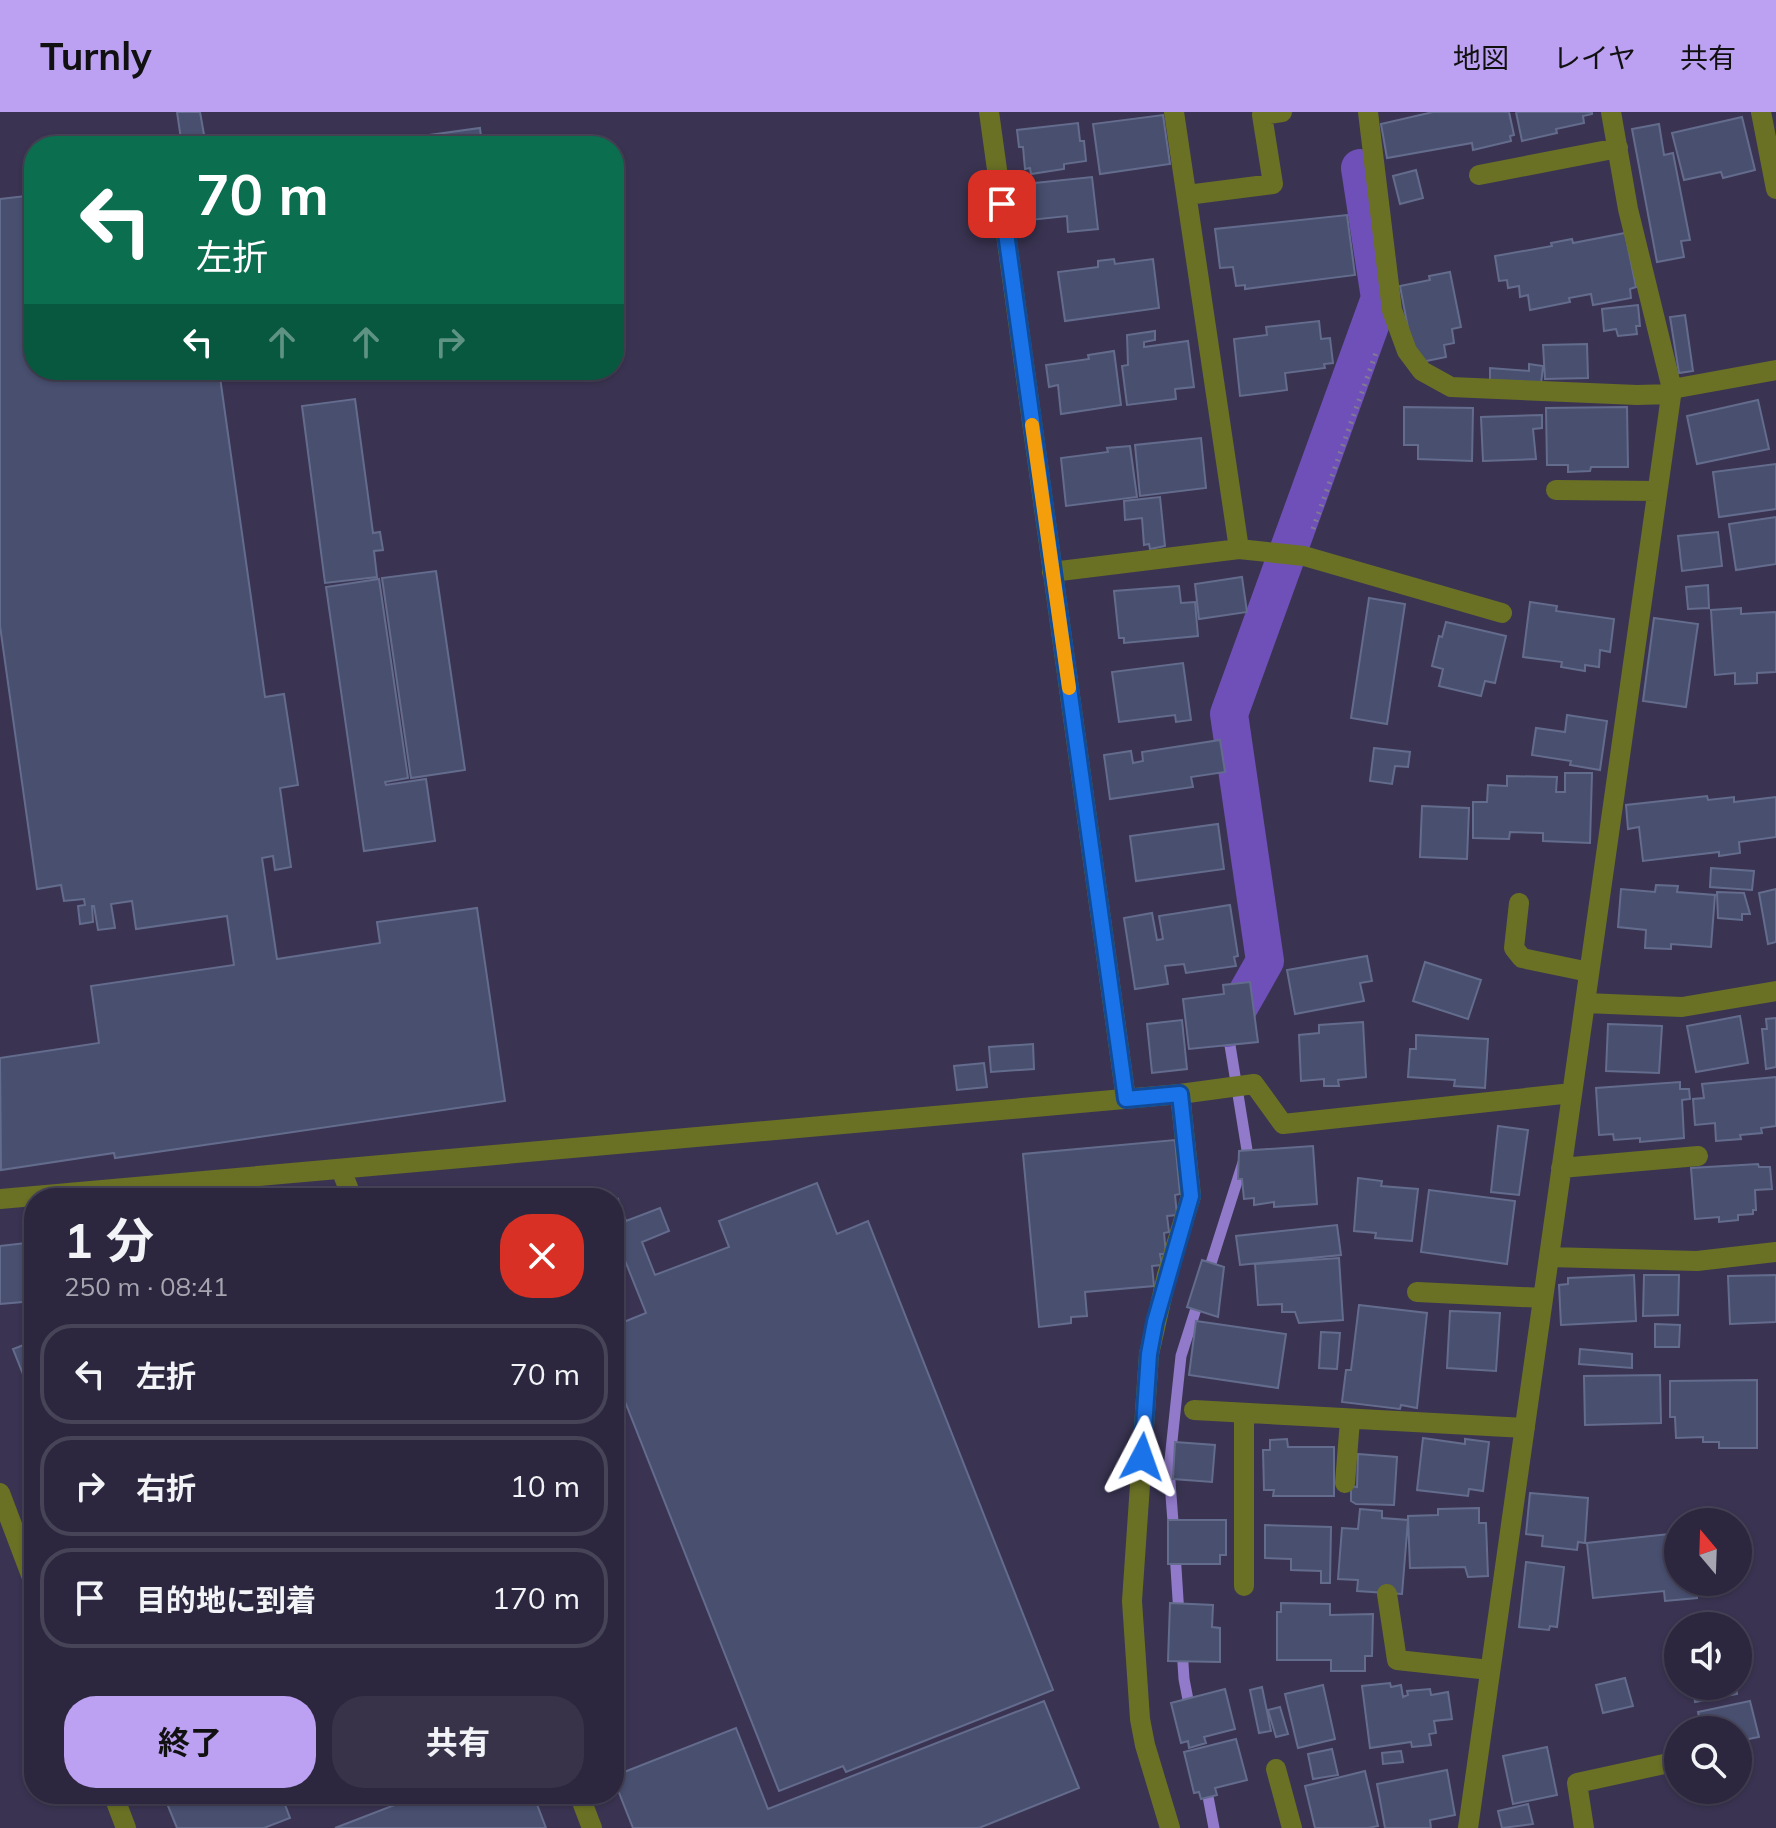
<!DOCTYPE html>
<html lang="ja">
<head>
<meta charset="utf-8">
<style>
	body { margin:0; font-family:Mulish,"Noto Sans JP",sans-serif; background:#383349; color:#f1f3f6; height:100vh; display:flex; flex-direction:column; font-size:30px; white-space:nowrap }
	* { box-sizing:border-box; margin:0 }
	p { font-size:26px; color:#a6a5b0 }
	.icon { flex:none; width:44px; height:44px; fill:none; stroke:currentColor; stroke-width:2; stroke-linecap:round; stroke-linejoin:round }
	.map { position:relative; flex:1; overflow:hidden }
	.sheet { position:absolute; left:24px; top:1076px; width:600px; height:616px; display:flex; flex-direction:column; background:#2c273e; border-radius:32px; box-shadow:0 2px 6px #0004,0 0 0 2px #484458 }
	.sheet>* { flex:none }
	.hud { position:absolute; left:24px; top:24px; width:600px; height:244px; border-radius:32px; box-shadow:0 2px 6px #0004,0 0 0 2px #484458; background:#0b6e4f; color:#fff; overflow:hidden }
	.needle { width:52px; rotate:341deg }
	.controls { position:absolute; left:1664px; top:1396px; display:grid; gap:16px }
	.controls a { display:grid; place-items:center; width:88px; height:88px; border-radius:50%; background:#2c273e; box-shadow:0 2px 6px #0004,0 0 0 2px #484458; font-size:40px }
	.pin { position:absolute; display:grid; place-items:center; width:68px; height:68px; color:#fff; margin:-34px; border-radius:16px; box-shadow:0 4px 12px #0006 }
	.me { position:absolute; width:88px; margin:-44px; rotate:4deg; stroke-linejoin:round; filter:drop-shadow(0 0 6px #0008) }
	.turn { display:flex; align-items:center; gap:28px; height:168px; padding:0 40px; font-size:36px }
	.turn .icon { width:104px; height:104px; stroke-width:2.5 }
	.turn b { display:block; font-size:56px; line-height:68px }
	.lanes { display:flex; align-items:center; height:76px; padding:0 40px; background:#0003; justify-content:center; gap:40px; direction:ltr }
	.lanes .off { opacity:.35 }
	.round { display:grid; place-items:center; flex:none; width:84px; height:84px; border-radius:32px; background:#383349 }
	.overview { display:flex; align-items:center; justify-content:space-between; height:136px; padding:0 40px }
	h1 { font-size:48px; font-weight:700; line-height:60px }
	.button { display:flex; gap:16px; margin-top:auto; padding:16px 40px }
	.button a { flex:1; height:92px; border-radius:32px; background:#bca0f2; color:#111; font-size:32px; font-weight:700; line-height:92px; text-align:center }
	.button a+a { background:#383349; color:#f1f3f6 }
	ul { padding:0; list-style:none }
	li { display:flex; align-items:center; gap:24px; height:100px; margin:0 16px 12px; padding:0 24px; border:4px solid #484458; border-radius:32px }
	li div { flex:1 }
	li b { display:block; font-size:30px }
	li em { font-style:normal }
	header { display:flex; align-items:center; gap:48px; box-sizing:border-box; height:112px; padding:0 40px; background:#bca0f2; color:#111 }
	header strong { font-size:38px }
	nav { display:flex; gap:44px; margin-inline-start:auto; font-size:28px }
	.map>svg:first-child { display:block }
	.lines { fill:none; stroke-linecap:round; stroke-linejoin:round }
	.stream { stroke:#917ac9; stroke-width:11 }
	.canal { stroke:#6f50b9; stroke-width:38 }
	.building { fill:#484f6f; stroke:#646c8d; stroke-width:2 }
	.path { stroke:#7f7a94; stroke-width:5; stroke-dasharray:2 6; stroke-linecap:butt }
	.minor { stroke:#6a7125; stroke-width:20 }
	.route-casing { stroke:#114b97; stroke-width:20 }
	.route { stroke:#1a73e8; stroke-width:14 }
	.slow { stroke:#f59e0b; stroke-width:14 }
</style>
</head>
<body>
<header>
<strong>Turnly</strong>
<nav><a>地図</a><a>レイヤ</a><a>共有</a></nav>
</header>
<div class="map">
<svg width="1776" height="1716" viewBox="0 0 1776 1716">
	<rect width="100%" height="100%" fill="#3a3452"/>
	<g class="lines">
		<path class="stream" d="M1207,1164L1247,1038L1228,921
			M1174,1423L1169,1357L1181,1244L1200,1184
			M1175,1440L1179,1503
			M1182,1536L1184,1567L1190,1598
			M1206,1674L1214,1716"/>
		<path class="canal" d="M1227,916L1265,849L1229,602L1380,186L1360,56"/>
	</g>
	<path class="building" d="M177,0H200L206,34H182Z
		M1433,0H1509L1514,23L1510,24L1511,29L1473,38L1472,31L1387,46L1381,12Z
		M1516,0H1592V2L1583,4L1584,11L1556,17L1557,21L1522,29Z
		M1163,3L1170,52L1100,62L1093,12Z
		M1742,5L1755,58L1723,66L1721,60L1684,68L1672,21Z
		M1078,11L1080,29H1084L1086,49L1064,52V57L1031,62L1030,56L1025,57L1023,35H1019L1017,18Z
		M1659,12L1664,43L1673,41L1690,128L1681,129L1684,145L1657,150L1632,17Z
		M480,16L482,34H350Z
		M1416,58L1423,86L1400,92L1393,64Z
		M1092,65L1098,117L1068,120L1067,104L1030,108L1028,95L1023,96L1021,76L1025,72Z
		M34,83V258H219L265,585L284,582L298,673L280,676L291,755L275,758L273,744L262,746L277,847L380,831L377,810L477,796L505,989L115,1046L114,1041L1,1058L0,946L99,931L91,874L234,853L227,804L136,817L132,789L111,792L115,816L98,818L94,794H92L93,810L80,812L78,794L85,793L84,787L64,789L61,773L37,777L0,514V87Z
		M1347,103L1355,163L1245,177V173L1236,174L1233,155L1220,156L1215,117Z
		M1625,121L1636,175L1630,177L1631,186L1593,193L1591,182L1569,186L1570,190L1530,198L1528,183L1520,185L1519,174L1508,176L1507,168L1499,169L1495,144L1552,134L1551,131L1572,127L1573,131Z
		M1114,147L1115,152L1153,147L1159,196L1065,209L1058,160L1098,155V149Z
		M1450,160L1461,215L1452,217L1454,231L1444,233L1446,245L1421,250L1410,227L1400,174L1430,168L1429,164Z
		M1638,193L1640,214H1636L1637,222L1618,224L1616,217L1604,219L1602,197Z
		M1685,203L1693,259L1679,261L1670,205Z
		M1319,209L1321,227L1330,226L1333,251L1324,252L1325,256L1285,261L1287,278L1240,284L1234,227L1267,223L1266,215Z
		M1155,219V228L1144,230V235L1188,229L1194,275L1175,277L1176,287L1127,293L1122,254L1128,253L1127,223Z
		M1587,232L1588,266L1545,267L1543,233Z
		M1114,239L1121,293L1061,302L1058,273L1049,275L1046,253L1089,247L1088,243Z
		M1529,252L1543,254L1541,272L1490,269V256L1529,259Z
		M355,287L373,421L380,420L383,438L374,439L377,465L325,471L302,294Z
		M1758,288L1769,337L1697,352L1687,304Z
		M1404,295L1473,296L1472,349L1418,347V333H1404Z
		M1627,295L1628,355H1591L1590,359L1568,360V353H1547L1546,296Z
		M1542,303V316L1533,317L1536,347L1483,349L1481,305Z
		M1201,326L1206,376L1140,384L1135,333Z
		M1130,334L1137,385L1066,394L1061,346L1108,340L1107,336Z
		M1776,352V397L1719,405L1713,360Z
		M1160,385L1165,434L1150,437L1149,432L1144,433L1142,406L1125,408L1124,389Z
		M1776,405V452L1736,458L1729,412Z
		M1718,420L1722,454L1682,459L1678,424Z
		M436,459L465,658L411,666L382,466Z
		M1242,465L1247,500L1199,507L1195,472Z
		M379,467L408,666L385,670L386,673L426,667L435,729L364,739L326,475Z
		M1708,473L1709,496L1688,497L1686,475Z
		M1179,474L1181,491L1195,490L1198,524L1124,531V526H1119L1114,479Z
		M1369,486L1405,492L1387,612L1351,606Z
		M1530,490L1557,494L1556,499L1614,507L1610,540L1600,538L1599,555L1585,553V559L1561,555L1562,550L1523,545Z
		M1741,496V502L1776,500V560L1757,561V571L1735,572V561L1715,563L1711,498Z
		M1654,506L1698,512L1686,595L1643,589Z
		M1446,510L1506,524L1495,571L1485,569L1481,584L1439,574L1443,557L1432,554L1439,524L1442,525Z
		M1183,551L1191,608L1176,610L1175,603L1119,610L1112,560Z
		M1567,603L1607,609L1600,658L1570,653L1571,649L1532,643L1536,616L1565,620Z
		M1220,628L1225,660L1191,665L1193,675L1110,687L1104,643L1131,639L1133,651L1143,649L1142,640Z
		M1374,636L1410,640L1408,655L1395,654L1392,672L1370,669Z
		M1565,661H1592L1590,731L1543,729V721L1510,720L1509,727L1473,726V690H1487L1488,673L1507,674V664L1557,665L1556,680H1565Z
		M1707,684L1708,688L1734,685V690L1776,685V725L1739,730L1740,741L1719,744V740L1643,749L1639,715L1628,717L1626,693Z
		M1422,694L1469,696L1467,747L1420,745Z
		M1218,712L1224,757L1136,769L1130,724Z
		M1711,756L1754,759L1752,778L1710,775Z
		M1656,773L1678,774L1677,780L1715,783L1711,835L1671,832V837L1645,836L1646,818L1618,815L1621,777L1655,780Z
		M1776,777V830L1768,832L1759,781Z
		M1717,780L1744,781L1750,802H1742V808L1718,806Z
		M1230,793L1238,844L1234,845L1236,854L1186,861L1184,852L1165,854L1168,872L1135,877L1124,806L1152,801L1157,828L1163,827L1159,804Z
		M1367,844L1372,869L1360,871L1364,889L1295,902L1287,858Z
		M1425,850L1481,868L1468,907L1413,889Z
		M1250,870L1258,930L1189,937L1183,887L1224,882L1223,873Z
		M1740,904L1748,951L1696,960L1687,914Z
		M1776,906V955L1766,957L1762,917H1767L1766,907Z
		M1182,908L1187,957L1152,961L1147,912Z
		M1363,910L1366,965L1338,968L1339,974H1324V967L1301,969L1299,923L1319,921V913Z
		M1608,912L1662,914L1659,961L1606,959Z
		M1416,923L1488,927L1485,976L1454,974L1455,968L1408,965L1410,937H1416Z
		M1033,932L1034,957L991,960L989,935Z
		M984,951L987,975L957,978L954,954Z
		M1776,965V1014L1761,1016L1762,1021L1740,1023L1741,1027L1716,1029L1715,1011L1695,1013L1693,987L1704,986L1702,972Z
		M1680,970V977H1689L1690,987L1682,988L1684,1026L1640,1030V1026L1614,1028L1613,1022L1599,1023L1596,976Z
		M1498,1014L1528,1018L1519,1083L1491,1080Z
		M1175,1028L1180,1082L1175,1083L1177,1103L1167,1104L1169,1120L1164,1121L1166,1142H1160L1162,1153L1152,1154L1154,1174L1085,1180L1087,1204L1071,1205V1211L1039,1215L1023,1042Z
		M1313,1034L1317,1092L1274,1095V1090L1254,1093V1086L1244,1087L1242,1067H1238L1239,1039Z
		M1758,1052L1759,1055H1770L1772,1077L1755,1078L1756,1098H1753V1102L1738,1103V1108L1719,1110V1105L1695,1107L1691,1056Z
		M1358,1066L1382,1069L1381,1074L1418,1077L1412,1129L1375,1126L1376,1121L1354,1119Z
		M817,1071L837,1122L868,1109L1053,1578L846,1660L843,1654L779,1679L622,1282L614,1285V1214L646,1201L624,1146L614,1150V1089L618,1087L626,1109L660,1096L669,1119L642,1130L655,1163L729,1135L719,1109Z
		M1429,1078L1515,1089L1507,1152L1421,1140Z
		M1337,1113L1341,1143L1240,1153L1236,1124Z
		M34,1130V1189L0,1192V1134Z
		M1339,1146L1343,1208L1299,1211L1295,1200H1282V1192L1258,1193L1255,1152Z
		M1202,1148L1224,1155L1218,1205L1187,1195Z
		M1634,1163L1636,1209L1561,1213L1559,1173L1568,1172V1166Z
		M1644,1163H1679L1678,1203L1643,1204Z
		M1776,1163V1210L1730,1212L1728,1164Z
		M1359,1193L1427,1201L1417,1296L1401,1293L1400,1297L1342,1290L1346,1258H1351Z
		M1450,1199L1500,1201L1496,1259L1447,1256Z
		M1196,1209L1286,1222L1278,1276L1189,1263Z
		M1655,1212L1680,1213L1679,1235H1655Z
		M1321,1220L1340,1221L1337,1257L1319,1256Z
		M34,1229V1290L13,1237Z
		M1580,1237L1632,1242V1256L1579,1252Z
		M1660,1263L1661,1311L1585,1313L1584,1264Z
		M1757,1268V1336H1719V1330H1703V1325L1676,1326L1675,1305H1670V1269Z
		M1423,1326L1465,1332V1327L1489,1330L1483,1379L1469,1377L1468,1384L1417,1378Z
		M1287,1327L1288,1335H1334V1384H1273L1274,1378H1264L1263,1338H1270V1328Z
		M1175,1330L1215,1333L1212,1370L1173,1367Z
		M1358,1342L1397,1345L1394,1393L1356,1392L1351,1389V1374L1357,1375Z
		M1530,1381L1588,1386L1585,1431L1578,1430L1577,1438L1542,1434L1543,1424L1526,1422Z
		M1479,1396V1411H1486L1488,1464L1468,1465L1465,1455L1410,1456L1408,1404L1438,1403V1397Z
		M1360,1397L1382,1399V1406L1408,1408L1402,1482L1357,1479L1358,1468L1338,1467L1342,1416L1358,1417Z
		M1168,1408H1226V1443H1220V1452H1168Z
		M1265,1413L1331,1415L1330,1471H1321V1459L1291,1458V1447L1265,1446Z
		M1678,1421V1470H1701L1702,1477L1696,1478L1697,1486L1665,1489L1664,1479L1593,1486L1587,1431Z
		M1526,1450L1564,1455L1557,1515L1550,1514L1549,1518L1519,1515Z
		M1170,1491L1213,1493L1212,1515L1220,1516V1550L1168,1549Z
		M1281,1491L1330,1492V1503L1373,1502L1372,1544H1365V1559H1331V1548H1277V1500H1281Z
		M1625,1566L1633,1594L1603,1601L1596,1573Z
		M1390,1571L1391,1575L1401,1573L1403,1585L1408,1583L1407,1579L1430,1577L1431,1583L1448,1580L1452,1607L1434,1609L1436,1621L1429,1622L1431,1633L1412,1635L1411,1630L1370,1636L1362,1574Z
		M1323,1573L1335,1627L1298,1636L1285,1582Z
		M1693,1574H1736L1737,1582L1695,1590Z
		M1262,1575L1271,1619L1259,1621L1250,1578Z
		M1225,1577L1235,1617L1204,1625L1206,1631L1189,1636L1188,1629L1181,1631L1171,1591Z
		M1044,1589L1079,1676L979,1716H633L614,1668V1664L736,1616L768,1697Z
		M1750,1589L1759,1625L1738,1629V1618H1702L1698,1600Z
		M1280,1595L1288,1622L1276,1625L1268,1598Z
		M1236,1627L1247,1668L1215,1676L1217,1683L1201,1687L1199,1680L1194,1681L1184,1640Z
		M1547,1635L1557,1683L1513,1692L1503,1644Z
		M1332,1637L1338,1663L1313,1667L1308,1642Z
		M1401,1639L1403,1650L1383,1652L1382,1641Z
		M1447,1658L1455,1703L1430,1708L1431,1716H1385L1377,1672Z
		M1365,1659L1378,1714L1368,1716H1315L1305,1674Z
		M185,1682H281L290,1706L264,1716H177L166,1689Z
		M423,1682H533L546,1716H335Z
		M1528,1692L1533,1712L1502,1716L1498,1699Z"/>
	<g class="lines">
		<path class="path" d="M1313,417L1377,238"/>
		<path class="minor" d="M989,0L1126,987
			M1368,0L1392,198L1407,239L1422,259L1451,275L1637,283L1671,282
			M1761,0L1776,77
			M1479,63L1618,36
			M1187,83L1273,72L1262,3L1282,0
			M1672,277L1776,258
			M1556,378L1657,379
			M1239,437L1304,444L1502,501
			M1052,460L1239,437L1174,0
			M1519,791L1514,836L1522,846L1589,860
			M1585,891L1682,895L1776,879
			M1561,1056L1698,1044
			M341,1057L352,1086
			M0,1087L1180,982L1254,972L1283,1012L1572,981
			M1549,1145L1697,1149L1776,1140
			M1417,1180L1543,1186
			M1194,1298L1525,1316
			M1244,1301V1474
			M1345,1371L1350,1308
			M0,1381L34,1471
			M1387,1482L1397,1548L1490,1558
			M1276,1657L1292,1716
			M113,1682L126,1716
			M579,1682L592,1716
			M1170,1716L1145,1633L1140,1607L1132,1489L1149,1242L1167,1163L1191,1084L1180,982
			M1468,1716L1672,277L1628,97L1611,0
			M1584,1716L1577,1671L1678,1649"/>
	</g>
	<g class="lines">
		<g class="route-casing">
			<path id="route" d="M1002,92L1126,987L1180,982L1191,1084L1155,1210L1149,1242L1142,1345"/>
		</g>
		<use href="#route" class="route"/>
		<path class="slow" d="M1032,313L1069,576"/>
	</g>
</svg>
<div class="controls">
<a><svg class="needle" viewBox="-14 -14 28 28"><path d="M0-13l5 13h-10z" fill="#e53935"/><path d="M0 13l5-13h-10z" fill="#a6a5b0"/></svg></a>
<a><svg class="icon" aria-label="sound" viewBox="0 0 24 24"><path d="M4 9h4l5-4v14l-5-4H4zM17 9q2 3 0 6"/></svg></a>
<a><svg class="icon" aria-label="search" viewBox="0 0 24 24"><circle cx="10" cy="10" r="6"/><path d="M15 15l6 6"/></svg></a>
</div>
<div class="pin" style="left:1002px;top:92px;background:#d93025"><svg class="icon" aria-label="arrive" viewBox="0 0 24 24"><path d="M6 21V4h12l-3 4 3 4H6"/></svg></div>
<svg class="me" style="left:1142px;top:1345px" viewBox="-20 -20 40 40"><path d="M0-17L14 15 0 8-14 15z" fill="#1a73e8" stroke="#fff" stroke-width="4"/></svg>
<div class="hud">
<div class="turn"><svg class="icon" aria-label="left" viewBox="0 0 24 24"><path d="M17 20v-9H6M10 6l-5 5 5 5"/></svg><div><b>70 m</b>左折</div></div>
<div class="lanes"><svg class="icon" aria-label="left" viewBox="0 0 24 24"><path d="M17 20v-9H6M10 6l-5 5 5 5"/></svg><svg class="icon off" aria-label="ahead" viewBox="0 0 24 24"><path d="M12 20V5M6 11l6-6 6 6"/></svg><svg class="icon off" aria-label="ahead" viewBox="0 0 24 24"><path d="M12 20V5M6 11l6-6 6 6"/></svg><svg class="icon off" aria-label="right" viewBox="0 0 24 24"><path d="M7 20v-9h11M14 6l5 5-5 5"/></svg></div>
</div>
<section class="sheet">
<div class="overview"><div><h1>1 分</h1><p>250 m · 08:41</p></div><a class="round" style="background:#d93025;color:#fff"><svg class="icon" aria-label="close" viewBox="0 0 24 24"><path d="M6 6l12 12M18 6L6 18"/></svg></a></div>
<ul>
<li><svg class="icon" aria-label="left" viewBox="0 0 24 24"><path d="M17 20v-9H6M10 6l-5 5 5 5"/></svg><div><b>左折</b></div><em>70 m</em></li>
<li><svg class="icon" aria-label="right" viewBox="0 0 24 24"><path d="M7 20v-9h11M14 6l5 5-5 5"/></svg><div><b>右折</b></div><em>10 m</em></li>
<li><svg class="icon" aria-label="arrive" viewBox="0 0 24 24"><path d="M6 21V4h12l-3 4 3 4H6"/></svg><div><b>目的地に到着</b></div><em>170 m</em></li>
</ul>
<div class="button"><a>終了</a><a>共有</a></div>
</section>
</div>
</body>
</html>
